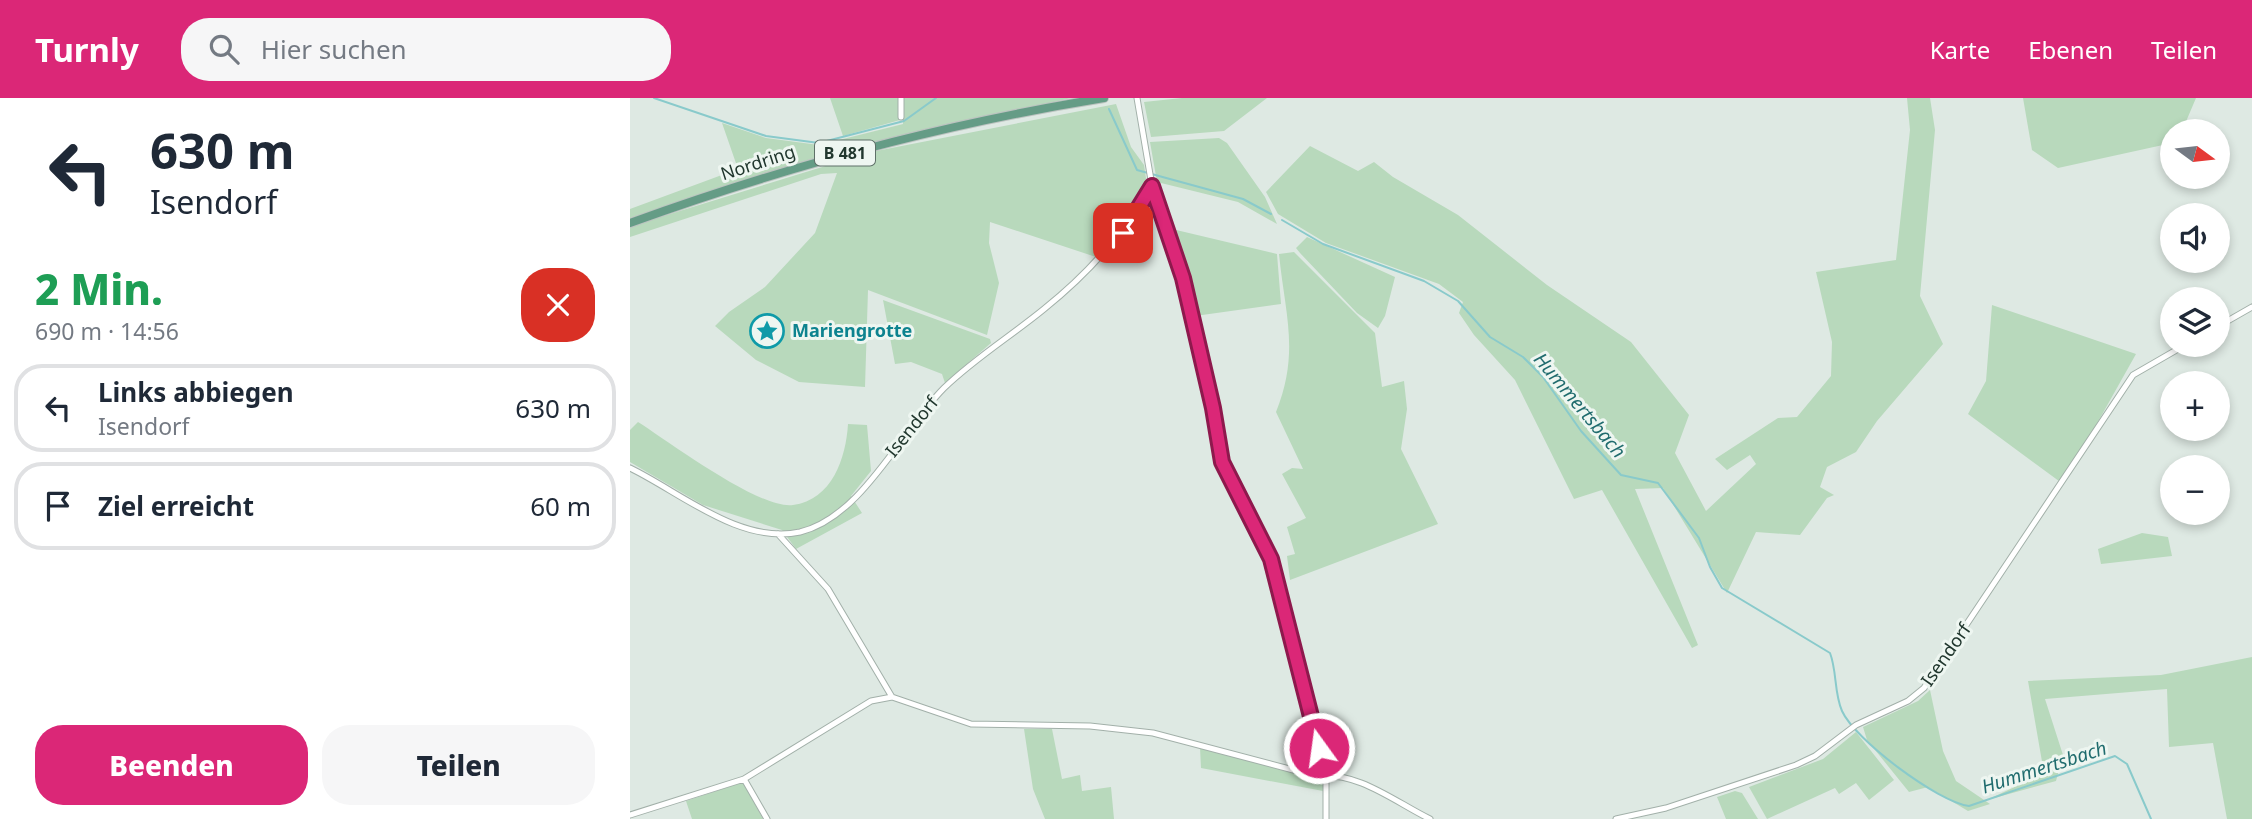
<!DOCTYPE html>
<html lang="de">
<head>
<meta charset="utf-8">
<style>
	body { margin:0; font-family:"Noto Sans",sans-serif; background:#f6f6f7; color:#1f2937; height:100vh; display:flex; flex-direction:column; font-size:26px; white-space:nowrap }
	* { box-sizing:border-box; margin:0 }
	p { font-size:23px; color:#747a83 }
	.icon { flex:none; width:38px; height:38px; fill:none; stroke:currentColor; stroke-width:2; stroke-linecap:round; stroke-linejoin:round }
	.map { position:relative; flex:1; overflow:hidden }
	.side { display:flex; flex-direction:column; background:#fff; width:630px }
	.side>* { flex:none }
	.hud { background:#fff; color:#1f2937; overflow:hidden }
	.needle { width:46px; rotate:105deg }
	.fabs { position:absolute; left:1530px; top:21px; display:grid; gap:14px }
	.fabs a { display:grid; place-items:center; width:70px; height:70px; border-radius:50%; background:#fff; box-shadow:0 4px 10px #0003; font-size:35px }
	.pin { position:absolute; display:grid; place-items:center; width:60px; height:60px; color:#fff; margin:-30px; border-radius:14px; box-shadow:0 4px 10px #0006 }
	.me { position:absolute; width:77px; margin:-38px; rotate:346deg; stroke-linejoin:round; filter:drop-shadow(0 0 5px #0008) }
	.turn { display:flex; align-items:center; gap:24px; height:147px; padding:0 35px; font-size:32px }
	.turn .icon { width:91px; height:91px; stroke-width:2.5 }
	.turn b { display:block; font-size:49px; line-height:60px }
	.round { display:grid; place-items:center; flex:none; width:74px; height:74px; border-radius:28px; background:#f6f6f7 }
	.summary { display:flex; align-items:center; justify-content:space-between; height:119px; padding:0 35px }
	h1 { font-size:42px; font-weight:800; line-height:52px; color:#1e9e55 }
	.primary-button { display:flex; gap:14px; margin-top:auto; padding:14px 35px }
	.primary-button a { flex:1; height:80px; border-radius:28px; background:#db2777; color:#fff; font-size:28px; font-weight:800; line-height:80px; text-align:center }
	.primary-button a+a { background:#f6f6f7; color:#1f2937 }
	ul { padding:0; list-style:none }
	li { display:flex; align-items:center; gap:21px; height:88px; margin:0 14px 10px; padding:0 21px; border:4px solid #e0e1e3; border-radius:28px }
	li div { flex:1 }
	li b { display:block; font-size:26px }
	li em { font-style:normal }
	header { display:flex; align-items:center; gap:42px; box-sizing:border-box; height:98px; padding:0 35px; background:#db2777; color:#fff }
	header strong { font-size:33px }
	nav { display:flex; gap:38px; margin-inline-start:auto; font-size:24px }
	.search { width:490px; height:63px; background:#f6f6f7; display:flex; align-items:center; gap:18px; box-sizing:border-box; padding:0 24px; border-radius:28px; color:#747a83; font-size:26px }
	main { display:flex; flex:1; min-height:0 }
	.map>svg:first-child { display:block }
	.green { fill:#b8d9bc }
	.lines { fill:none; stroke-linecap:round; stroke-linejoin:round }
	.stream { stroke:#89cacb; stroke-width:2 }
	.minor-casing { stroke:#a2b0a9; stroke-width:7 }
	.primary-casing { stroke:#bcc3c0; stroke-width:10 }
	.minor { stroke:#fff; stroke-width:5 }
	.primary { stroke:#659c86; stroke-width:8 }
	.route-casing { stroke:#8e194d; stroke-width:18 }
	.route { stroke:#db2777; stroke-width:12 }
	.labels { text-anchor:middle; stroke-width:6; stroke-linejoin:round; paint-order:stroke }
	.shield { fill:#eef6f1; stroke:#5e7068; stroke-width:2 }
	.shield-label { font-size:16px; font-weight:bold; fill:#21372e }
	.street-label { font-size:18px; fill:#21372e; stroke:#eef6f1 }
	.culture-label { font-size:18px; font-weight:bold; fill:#0d838f; stroke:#eef6f1; text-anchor:start }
	.water-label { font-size:19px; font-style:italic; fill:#206c6e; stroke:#eef6f1 }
</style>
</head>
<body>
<header>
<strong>Turnly</strong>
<div class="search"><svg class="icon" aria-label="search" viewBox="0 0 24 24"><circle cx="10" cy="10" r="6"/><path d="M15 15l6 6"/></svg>Hier suchen</div>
<nav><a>Karte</a><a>Ebenen</a><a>Teilen</a></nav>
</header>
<main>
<section class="side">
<div class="hud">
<div class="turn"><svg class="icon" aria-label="left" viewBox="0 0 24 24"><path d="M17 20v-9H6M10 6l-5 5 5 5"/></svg><div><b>630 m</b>Isendorf</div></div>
</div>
<div class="summary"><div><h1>2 Min.</h1><p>690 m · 14:56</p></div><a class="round" style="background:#d93025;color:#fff"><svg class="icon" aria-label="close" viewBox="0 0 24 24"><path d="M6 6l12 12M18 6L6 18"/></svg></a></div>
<ul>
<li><svg class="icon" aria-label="left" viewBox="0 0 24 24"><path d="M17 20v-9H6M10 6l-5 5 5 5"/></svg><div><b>Links abbiegen</b><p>Isendorf</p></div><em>630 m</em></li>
<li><svg class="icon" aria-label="arrive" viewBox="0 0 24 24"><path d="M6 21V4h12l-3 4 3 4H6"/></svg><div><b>Ziel erreicht</b></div><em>60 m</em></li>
</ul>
<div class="primary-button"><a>Beenden</a><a>Teilen</a></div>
</section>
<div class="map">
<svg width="1622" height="721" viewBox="0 0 1622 721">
	<rect width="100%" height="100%" fill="#dee9e3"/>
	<path class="green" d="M200,0H270V22L213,38Z
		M273,0H441L181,61L0,120V111L108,71L92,25L136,40L189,47L273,26Z
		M552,0H637L594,33L521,39L514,4Z
		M1277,0H1300L1305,32L1290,198L1313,246L1247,323L1226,354L1197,369L1190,389L1204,397L1197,400L1170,437L1126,434L1097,495L1033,390L1005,391L1068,547L1062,550L972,392L944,401L885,282L844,237L829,215L833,204L809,186L696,145L648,116L636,94L680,48L728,73L744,64L763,79L828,117L917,187L1001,244L1059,317L1045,355L1076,413L1126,366L1120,357L1097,372L1085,361L1148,320L1167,319L1201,278L1202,244L1186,174L1266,162L1280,32Z
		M1393,0H1566L1552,33H1542V45L1428,70L1402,52Z
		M486,6L501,49L514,67L517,87L500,109L503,111L492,133L469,160L360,124L359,145L369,185L357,237L238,192L235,289L169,284L126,262L85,228L99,214L135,189L185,135L207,75L191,76L0,139V130L14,124L241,54Z
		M589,40L597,45L635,99L647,126L608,104L527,84L520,44Z
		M542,131L647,156L651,206L565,218L557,175Z
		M677,139L765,179L755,218L748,230L727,215L670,155L666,150Z
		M664,154L745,235L752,289L774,283L777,311L771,351L808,426L660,482L657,458L665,456L657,429L676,420L652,376L662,370L673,371L646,314C670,254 655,217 649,156Z
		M253,202L360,241L361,245L315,285L312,276L281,264L265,266Z
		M1362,207L1506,256L1433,386L1338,316L1356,283Z
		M8,324C38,343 130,412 163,407C202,402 216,360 218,326L237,327L241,373L221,398L232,415L166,451L152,432L73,407L0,364V332Z
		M1512,435L1538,439L1542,458L1471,466L1468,451Z
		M1622,559V721H1597L1583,645L1539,649L1537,591L1415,601L1433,657L1426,683L1357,702L1414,675L1398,583L1531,577Z
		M1300,592L1313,653L1326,683L1360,706L1338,713L1298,689L1279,694L1237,642L1233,629L1288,603Z
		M394,631H422L432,681L450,677L452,693L481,689L484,721H415L403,691Z
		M1226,634L1264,682L1239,702L1226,685L1209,696L1205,690L1137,721L1119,689L1193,661Z
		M570,649L694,682L693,693L571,670Z
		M113,684L133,721H62L56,703Z
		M1105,693L1112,695L1128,721H1096L1087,699Z"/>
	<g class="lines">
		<path class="stream" d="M24,0L136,38L189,45L274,23L306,0
			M479,11L507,72L613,101L641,116
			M652,122L693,146L794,183L828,203L860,239L893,259L913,279L951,333L991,377L1028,385L1069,440L1080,469L1092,490L1200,555C1207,573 1204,595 1212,613C1225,642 1308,704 1339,708L1485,658L1497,666L1521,721"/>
		<g class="minor-casing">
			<path id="minor" d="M271,0V19
				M507,0L522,88L553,180L583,310L592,364L641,461L696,677V721
				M1587,229L1622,209
				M0,370C50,394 110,447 170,434C232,419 271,333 314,290C345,260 381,238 414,211C460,174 491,138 522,88
				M148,436L198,491L262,599
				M114,681L137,721
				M0,717L114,681L241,603L262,599L341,626L460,628L523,635L686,678C728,673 765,704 800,721
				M986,721L1036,710L1166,667L1185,658L1226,627L1278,603L1294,590L1503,277L1555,247"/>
		</g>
		<g class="primary-casing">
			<path id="primary" d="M0,125C154,69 312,26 474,0"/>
		</g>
		<use href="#minor" class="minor"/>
		<use href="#primary" class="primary"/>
	</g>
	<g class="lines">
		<g class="route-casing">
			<path id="route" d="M493,135L522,88L553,180L583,310L592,364L641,461L689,650"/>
		</g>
		<use href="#route" class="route"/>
	</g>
	<defs>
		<g id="sight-ring" transform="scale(1.75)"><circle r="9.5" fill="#eef6f1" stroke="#0f9aa8" stroke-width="1.5"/><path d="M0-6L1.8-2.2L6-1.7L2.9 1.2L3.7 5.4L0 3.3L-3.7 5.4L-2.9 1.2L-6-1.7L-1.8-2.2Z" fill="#0f9aa8"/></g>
	</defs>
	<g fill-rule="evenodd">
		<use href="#sight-ring" x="137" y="233"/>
	</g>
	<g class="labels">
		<rect class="shield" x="185" y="42.5" width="60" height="25" rx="5"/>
		<g class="shield-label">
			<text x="215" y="61">B 481</text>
		</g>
		<g class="street-label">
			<text transform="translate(128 65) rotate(-18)" y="6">Nordring</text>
			<text transform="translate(282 329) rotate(-51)" y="6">Isendorf</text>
			<text transform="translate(1316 557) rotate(-55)" y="6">Isendorf</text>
		</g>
		<g class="culture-label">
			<text x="162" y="239">Mariengrotte</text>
		</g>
		<g class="water-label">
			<text transform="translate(950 307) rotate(50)" y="7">Hummertsbach</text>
			<text transform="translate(1414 669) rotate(-18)" y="7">Hummertsbach</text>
		</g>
	</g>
</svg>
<div class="fabs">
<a><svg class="needle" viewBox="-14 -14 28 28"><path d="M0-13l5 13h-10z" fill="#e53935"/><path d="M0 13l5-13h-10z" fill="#747a83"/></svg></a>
<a><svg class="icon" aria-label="sound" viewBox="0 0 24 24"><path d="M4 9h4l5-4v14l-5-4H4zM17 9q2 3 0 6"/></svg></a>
<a><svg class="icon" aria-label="layers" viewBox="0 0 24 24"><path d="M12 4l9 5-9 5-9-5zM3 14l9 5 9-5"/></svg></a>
<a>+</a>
<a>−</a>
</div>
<div class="pin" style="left:493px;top:135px;background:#d93025"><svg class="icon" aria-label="arrive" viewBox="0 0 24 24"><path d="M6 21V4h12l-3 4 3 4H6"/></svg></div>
<svg class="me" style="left:689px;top:650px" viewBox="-20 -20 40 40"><circle r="17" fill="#db2777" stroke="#fff" stroke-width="3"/><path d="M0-11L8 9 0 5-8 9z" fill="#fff"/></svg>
</div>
</main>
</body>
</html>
